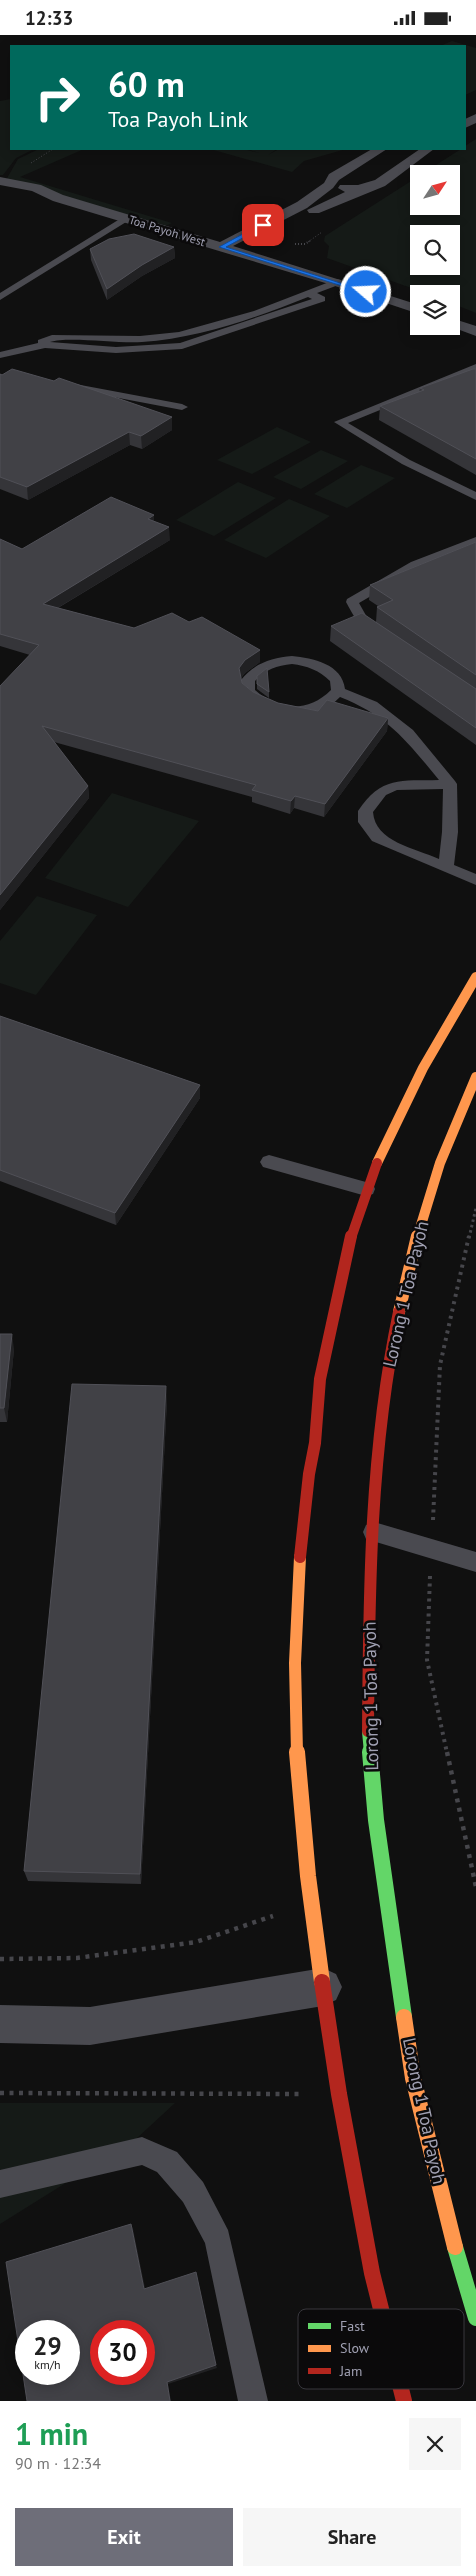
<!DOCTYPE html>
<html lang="en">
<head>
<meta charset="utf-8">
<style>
	body { margin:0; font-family:"PT Sans",sans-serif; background:#f6f6f6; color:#222; height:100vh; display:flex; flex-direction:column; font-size:19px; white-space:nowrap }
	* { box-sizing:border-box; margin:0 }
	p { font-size:16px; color:#767676 }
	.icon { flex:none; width:28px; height:28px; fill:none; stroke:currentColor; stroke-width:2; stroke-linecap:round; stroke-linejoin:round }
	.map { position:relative; height:2366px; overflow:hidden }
	.side { display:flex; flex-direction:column; background:#fff; flex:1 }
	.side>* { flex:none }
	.hud { position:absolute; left:10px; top:10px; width:456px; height:105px; border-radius:0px; box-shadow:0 2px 12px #0003; background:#00695c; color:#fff; overflow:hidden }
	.needle { width:32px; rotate:54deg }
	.tools { position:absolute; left:410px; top:130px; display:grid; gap:10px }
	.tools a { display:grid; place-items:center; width:50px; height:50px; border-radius:0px; background:#fff; box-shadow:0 2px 12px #0003; font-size:25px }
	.speed { position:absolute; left:15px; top:2285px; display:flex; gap:10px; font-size:25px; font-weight:700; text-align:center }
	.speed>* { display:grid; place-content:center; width:65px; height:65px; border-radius:50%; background:#fff; box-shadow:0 2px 12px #0003; line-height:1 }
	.speed small { font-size:12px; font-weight:400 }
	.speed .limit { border:8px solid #d22; background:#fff; color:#111 }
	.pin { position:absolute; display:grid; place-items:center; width:42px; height:42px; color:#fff; margin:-21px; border-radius:10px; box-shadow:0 2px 8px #0006 }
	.me { position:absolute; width:55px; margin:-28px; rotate:289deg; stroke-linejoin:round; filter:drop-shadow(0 0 4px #0008) }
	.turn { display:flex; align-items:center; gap:18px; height:105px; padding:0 15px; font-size:22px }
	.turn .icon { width:65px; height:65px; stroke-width:2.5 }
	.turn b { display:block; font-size:35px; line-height:42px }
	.round { display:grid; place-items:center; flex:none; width:52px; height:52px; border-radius:0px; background:#f6f6f6 }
	.head { display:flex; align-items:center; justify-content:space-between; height:85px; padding:0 15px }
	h1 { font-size:30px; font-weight:800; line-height:38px; color:#1e9e55 }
	.primary-button { display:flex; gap:10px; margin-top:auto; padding:10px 15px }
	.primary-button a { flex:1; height:58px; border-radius:0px; background:#6e6e79; color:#fff; font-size:20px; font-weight:800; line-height:58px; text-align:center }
	.primary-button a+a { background:#f6f6f6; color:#222 }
	.status { display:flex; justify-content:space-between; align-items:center; height:35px; padding:0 25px; background:#fff; direction:ltr }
	.status svg { height:14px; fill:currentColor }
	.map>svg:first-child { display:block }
	.green { fill:#151a17; fill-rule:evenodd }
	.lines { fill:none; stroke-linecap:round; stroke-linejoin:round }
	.path-far4 { stroke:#46464b; stroke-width:1; stroke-dasharray:1 2; stroke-linecap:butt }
	.path-far3 { stroke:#46464b; stroke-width:2; stroke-dasharray:1 2; stroke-linecap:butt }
	.path-far2 { stroke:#46464b; stroke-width:3; stroke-dasharray:2.5 3; stroke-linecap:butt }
	.path-far1 { stroke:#46464b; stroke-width:4; stroke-dasharray:3 4.5; stroke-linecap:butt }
	.path { stroke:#46464b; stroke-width:4.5; stroke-dasharray:4 5.5; stroke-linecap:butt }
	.lane { fill:#4a4a50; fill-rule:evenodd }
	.street { fill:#4a4a50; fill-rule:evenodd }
	.fast-far1 { stroke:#63d668; stroke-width:12 }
	.fast { stroke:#63d668; stroke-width:16 }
	.slow-far2 { stroke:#ff974d; stroke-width:10 }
	.slow-far1 { stroke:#ff974d; stroke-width:12 }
	.slow { stroke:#ff974d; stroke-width:16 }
	.jam-far2 { stroke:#b3261e; stroke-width:10 }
	.jam-far1 { stroke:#b3261e; stroke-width:12 }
	.jam { stroke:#b3261e; stroke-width:16 }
	.wall { fill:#353539 }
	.shaded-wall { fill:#212123 }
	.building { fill:#414146; stroke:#505057; fill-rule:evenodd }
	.route { fill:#1a73e8; stroke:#114b97 }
	.labels { text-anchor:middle; stroke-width:5; stroke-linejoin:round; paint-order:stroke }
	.far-street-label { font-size:12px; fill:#a0a0b2; stroke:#0b0a0b }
	.near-street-label { font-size:18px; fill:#a0a0b2; stroke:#0b0a0b }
	.key { fill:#0b0a0b; stroke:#38373d; stroke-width:1 }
	.key-label { font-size:14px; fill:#a0a0b2 }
</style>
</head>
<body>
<div class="status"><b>12:33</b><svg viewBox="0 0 49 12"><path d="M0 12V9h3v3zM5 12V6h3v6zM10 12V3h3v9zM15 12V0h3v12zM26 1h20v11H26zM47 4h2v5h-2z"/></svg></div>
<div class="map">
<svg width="476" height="2366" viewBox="0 0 476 2366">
	<rect width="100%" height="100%" fill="#101010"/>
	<path class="green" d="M452,6L476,13V55L465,60V11H440Z
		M11,64V114H34L16,123L3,140H0V66Z
		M476,104V278L451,268V259H428L327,223L329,211L324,206L325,201L419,141V171H451V139H422L461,114H465V111ZM419,199H451V231H419Z
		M39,114H84L20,142L172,188L163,192L6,145L18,124Z
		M210,114H243L259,118L246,114H277L268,120L279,114H346L304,126L292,137Z
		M277,392L311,407L252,439L217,425Z
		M321,415L348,426L301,454L273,442Z
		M361,430L395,443L347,473L314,459Z
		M238,447L276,463L214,501L176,485Z
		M289,464L330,481L266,523L224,505Z
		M112,758L199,786L128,872L45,843Z
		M37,861L97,880L36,960L0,948V906Z
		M0,2068H175L136,2104L0,2189Z"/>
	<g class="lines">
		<path class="path-far4" d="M31,128L53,114
			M308,207L322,197"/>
		<path class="path-far3" d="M295,209H305L310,206"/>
		<path class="path-far2" d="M469,1203L476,1173"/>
		<path class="path-far1" d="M433,1485L440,1330L469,1201
			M430,1541L427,1625L447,1718"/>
		<path class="path" d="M447,1717L476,1852
			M0,1924L77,1923L196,1907L273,1881
			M0,2058L301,2059"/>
		<path class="lane" d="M123,182L131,184L0,265V258Z
			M337,244L341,245V249L317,258L325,262V266L182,314L116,318L45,313L0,323V317L38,308V305L52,300L140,301L179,297L254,276ZM308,262L312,264L180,308L116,312L50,307C69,301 119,309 142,307C200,303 255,283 308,262Z
			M476,329V336L348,388L410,425L476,457V465L402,429L334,387Z
			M70,348L182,369L188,372L182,375L66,353L65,351Z
			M476,502V510L419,533L359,568L368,584L384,597L382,600C364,604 353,579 346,567L347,564L411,527Z
			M292,621C313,623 342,629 345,654L377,667L413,695L455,746L457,749L458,797L454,830L476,839V850L372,806L358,787V776C381,741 401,746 439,745C407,706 388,681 340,662C313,690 270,684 243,659L241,645C254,628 272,623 292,621ZM292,629C307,631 319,635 330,646L331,655C308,678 278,676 255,655V646C265,634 277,631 292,629ZM443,754L442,797L439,824C415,813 375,807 373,777L386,760L397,755Z
			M269,1120L373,1149L375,1154L373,1159L366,1161L263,1132L260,1127L263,1122Z
			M374,1487L476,1517V1537L366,1504L363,1497L366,1490Z
			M142,2102L177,2117L203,2147L228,2195L268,2366H238L205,2208L183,2167L157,2137L142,2130L0,2163V2135Z"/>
		<path class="street" d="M476,79V88L465,93V84Z
			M372,114H387L339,145L333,153L307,173L233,211L419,270V279L332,250L53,166L32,156L0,150V142L41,150L63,160L220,207L297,167L324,148L329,139Z
			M420,114H434L385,151L319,178H309L307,175L345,157L338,153L340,150H358L375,145Z
			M451,283L476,291V301L449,291H451Z
			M323,1933L336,1939L342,1952L336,1965L323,1971L90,2010L0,2008V1970L90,1972Z"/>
		<path class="fast-far1" d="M368,1696L370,1718"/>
		<path class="fast" d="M370,1717L376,1785L404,1982
			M455,2212L476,2283"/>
		<path class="slow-far2" d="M377,1128L423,1033L476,942
			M417,1203L440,1128L476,1042"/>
		<path class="slow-far1" d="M399,1277L417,1201
			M297,1718L295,1628L300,1522"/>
		<path class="slow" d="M297,1717L308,1841L322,1947
			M404,1982L413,2043L455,2212"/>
		<path class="jam-far2" d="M351,1203L377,1128"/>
		<path class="jam-far1" d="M300,1522L309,1439L315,1408L320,1344L351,1201
			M368,1696C369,1556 370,1414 399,1277"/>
		<path class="jam" d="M322,1947L339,2059L372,2238L404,2366"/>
	</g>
	<path class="wall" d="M174,212L175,223L142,241L107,265L91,225L90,214Z
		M476,334V440L379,385L380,371L419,357L420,353Z
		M0,339L172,395L142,414L130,410L28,465L0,454Z
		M154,486L170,505L58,573L134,593L189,587L260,615V627L245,638L241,643L242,648L253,657L278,668L318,676L388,683L387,696L324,782L294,773L290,779L252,767V762L54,707L88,751L89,763L0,875L30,620L0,611V504L22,514Z
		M476,507V710L330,606L331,591L376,587L377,572L378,571L369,565L370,550Z
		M257,641L269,657V663L257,654Z
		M0,981L200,1050V1063L116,1190L0,1146Z
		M0,1299L14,1314L7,1387H0Z
		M167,1366L141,1849L28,1846L24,1836Z"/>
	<path class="shaded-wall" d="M174,212L175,223L142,241L107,265V254L142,230Z
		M172,382V395L142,414L141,401Z
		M129,397L130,410L28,465L27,452Z
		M154,480V492L148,484Z
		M169,492L170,505L44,581L43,569Z
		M260,615V627L245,638L239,645V633L245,625Z
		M388,683L387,696L324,782L325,769Z
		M88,751L89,763L0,875V860Z
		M295,761L294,773L290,779L291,766Z
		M200,1050V1063L116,1190L115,1178Z
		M12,1299L14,1314L7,1387L4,1373Z
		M166,1351L167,1366L141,1849L140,1839Z
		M131,2189L133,2194L146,2258L144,2254Z
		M216,2330L217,2333L168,2349L171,2366H170L167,2347Z"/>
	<path class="building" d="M134,199L174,212L142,230L107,254L90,214L109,204Z
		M12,334L54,346L59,343L172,382L141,401L129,397L27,452L0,442V339L2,340Z
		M473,334H476V424L380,371L424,355L420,353Z
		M111,462L154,480L148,484L169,492L43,569L134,593L172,578L189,587L202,582L260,615L245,625L239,633L242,648L253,657L278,668L318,676L327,665L388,683L325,769L295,761L291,766L252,755L256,750L42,691L88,751L0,860V651L39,610L0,599V504L22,514Z
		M476,507V640L377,572L393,565L370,550Z
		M362,578L476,654V693L331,591Z
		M267,633L269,657L257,649V641Z
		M0,981L200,1050L115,1178L0,1135Z
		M0,1299H12L4,1373H0Z
		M72,1349L166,1351L140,1839L24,1836Z
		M131,2189L144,2254L196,2237L216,2330L167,2347L170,2366H27L6,2227ZM26,2296H69V2339H26ZM101,2296H144V2339H101Z"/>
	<path class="route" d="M263,188L265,191L226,212L369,257L364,258L219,212Z"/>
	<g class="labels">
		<g class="far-street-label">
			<text transform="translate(167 196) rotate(17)" y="4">Toa Payoh West</text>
		</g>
		<g class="near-street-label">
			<text transform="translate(406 1259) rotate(-77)" y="6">Lorong 1 Toa Payoh</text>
			<text transform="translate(371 1661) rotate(-91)" y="6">Lorong 1 Toa Payoh</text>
			<text transform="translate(424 2076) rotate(78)" y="6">Lorong 1 Toa Payoh</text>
		</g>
	</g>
	<rect x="298" y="2274" width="166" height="80" rx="8" class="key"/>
	<rect x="308" y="2288" width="23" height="6" fill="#63d668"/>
	<rect x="308" y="2310" width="23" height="7" fill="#ff974d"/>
	<rect x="308" y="2333" width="23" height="6" fill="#b3261e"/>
	<g class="key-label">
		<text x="340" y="2296">Fast</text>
		<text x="340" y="2318">Slow</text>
		<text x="340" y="2341">Jam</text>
	</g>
</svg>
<div class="tools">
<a><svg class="needle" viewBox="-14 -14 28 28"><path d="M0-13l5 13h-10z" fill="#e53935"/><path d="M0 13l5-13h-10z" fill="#767676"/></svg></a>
<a><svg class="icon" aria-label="search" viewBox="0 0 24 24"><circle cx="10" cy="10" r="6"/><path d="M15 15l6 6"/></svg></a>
<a><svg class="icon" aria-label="layers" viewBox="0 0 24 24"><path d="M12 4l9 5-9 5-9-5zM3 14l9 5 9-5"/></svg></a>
</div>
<div class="speed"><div>29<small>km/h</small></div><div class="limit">30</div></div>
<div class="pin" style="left:263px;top:190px;background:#d93025"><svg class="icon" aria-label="arrive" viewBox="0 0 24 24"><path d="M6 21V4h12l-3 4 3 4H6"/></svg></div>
<svg class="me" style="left:366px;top:257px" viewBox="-20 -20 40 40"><circle r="17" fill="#1a73e8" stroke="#fff" stroke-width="3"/><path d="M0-11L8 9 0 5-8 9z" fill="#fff"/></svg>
<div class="hud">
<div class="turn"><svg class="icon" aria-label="right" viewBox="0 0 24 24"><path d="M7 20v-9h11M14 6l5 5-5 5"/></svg><div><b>60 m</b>Toa Payoh Link</div></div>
</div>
</div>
<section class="side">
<div class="head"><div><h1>1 min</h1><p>90 m · 12:34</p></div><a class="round"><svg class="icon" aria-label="close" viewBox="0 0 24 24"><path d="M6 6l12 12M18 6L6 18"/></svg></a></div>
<div class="primary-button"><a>Exit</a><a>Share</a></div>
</section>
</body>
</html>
